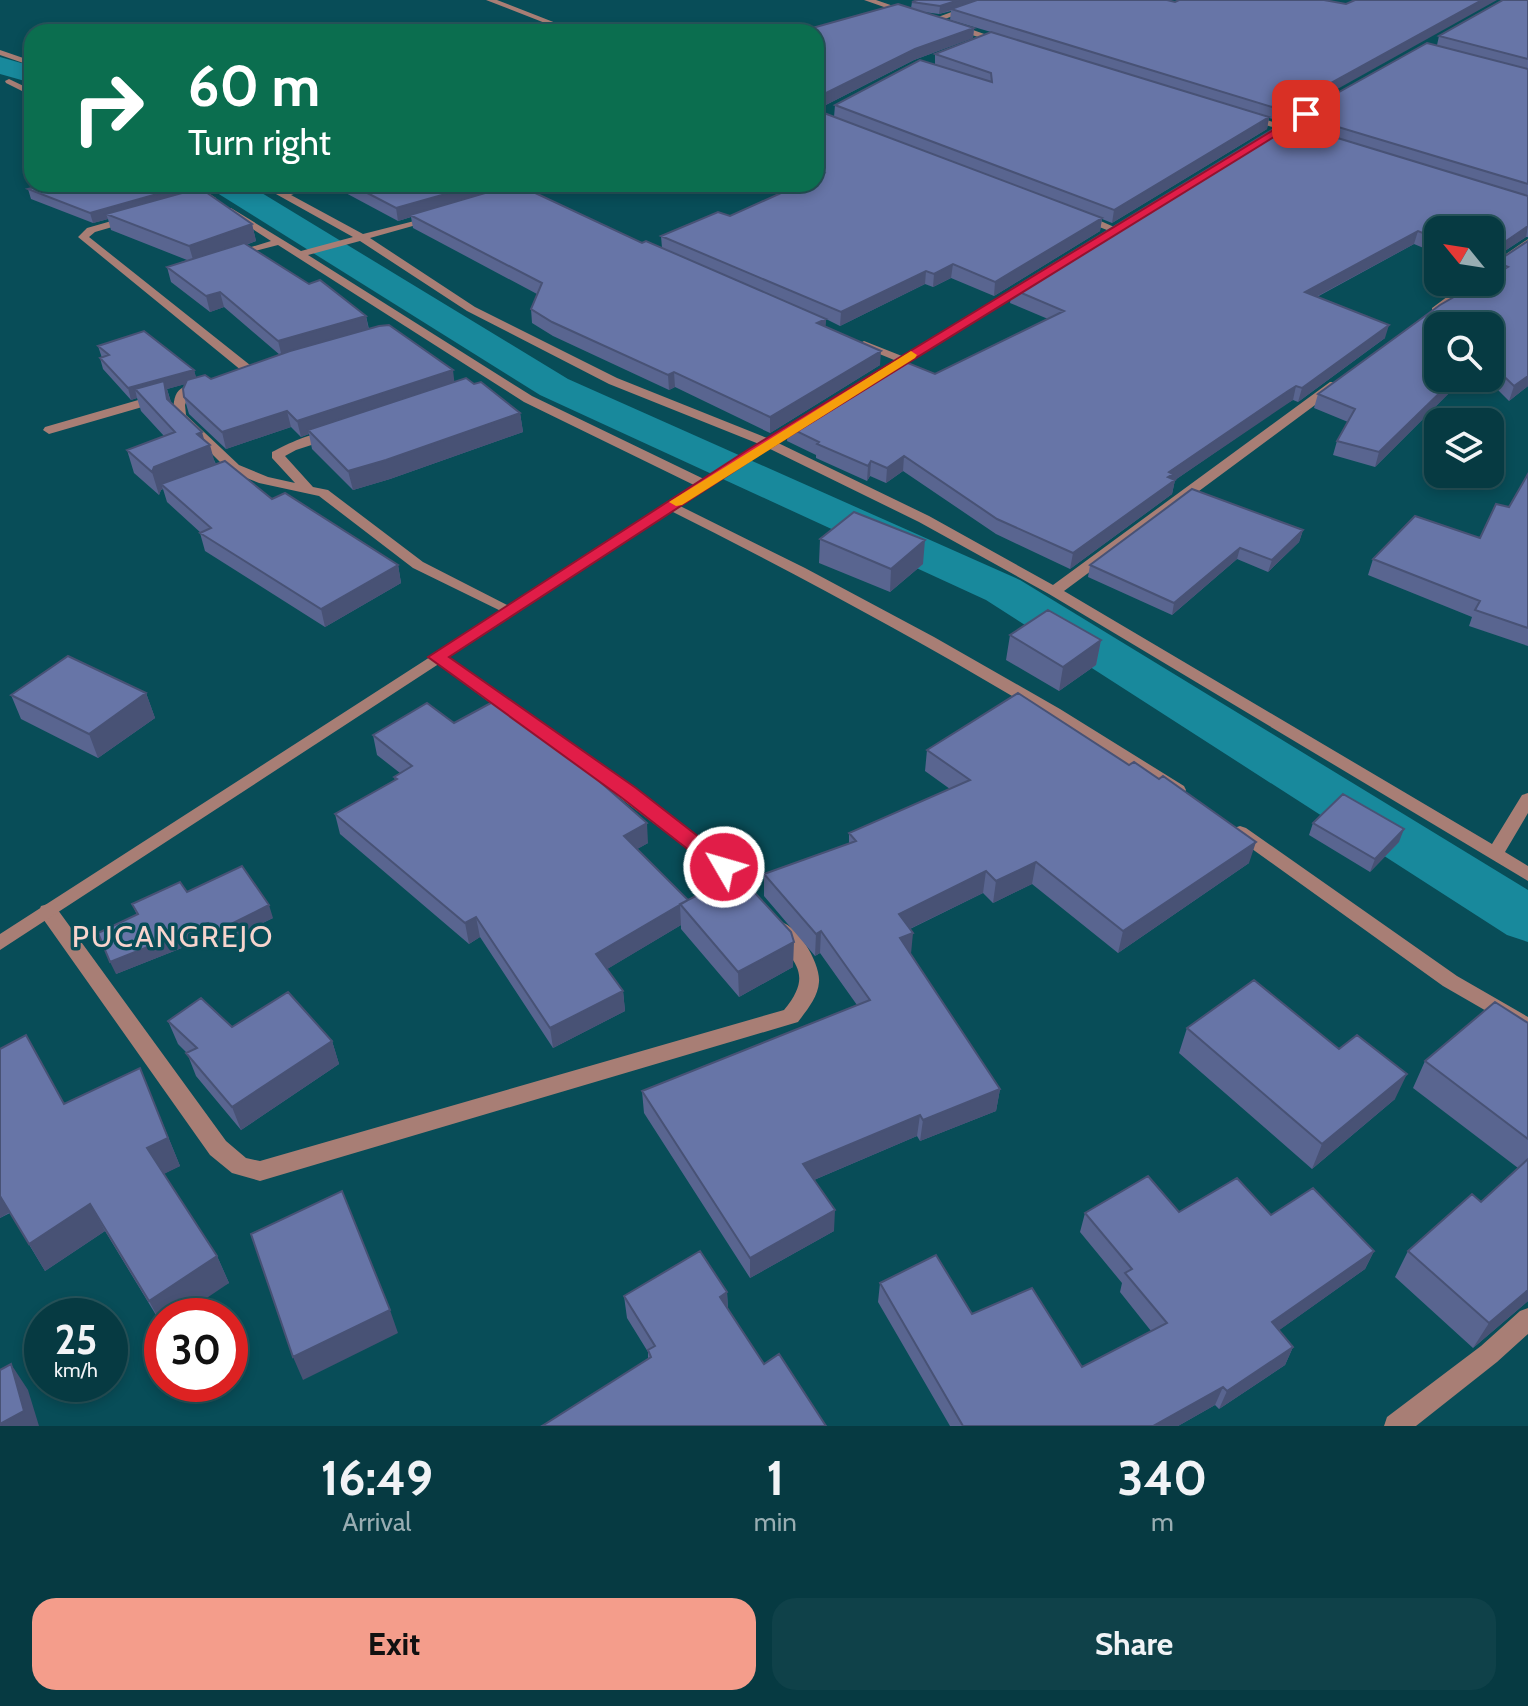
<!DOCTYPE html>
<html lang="en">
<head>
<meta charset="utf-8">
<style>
	body { margin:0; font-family:Cabin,sans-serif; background:#0f4149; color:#f1f3f6; height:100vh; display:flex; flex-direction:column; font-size:30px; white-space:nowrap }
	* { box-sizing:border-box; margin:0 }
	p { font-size:26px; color:#98adb2 }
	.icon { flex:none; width:44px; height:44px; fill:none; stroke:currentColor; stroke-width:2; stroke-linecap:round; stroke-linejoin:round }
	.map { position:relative; height:1426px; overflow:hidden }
	.details { display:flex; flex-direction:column; background:#063a42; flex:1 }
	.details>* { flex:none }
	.top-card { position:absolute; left:24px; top:24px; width:800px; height:168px; border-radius:24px; box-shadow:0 4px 12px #0003,0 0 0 2px #27545b; background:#0b6e4f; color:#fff; overflow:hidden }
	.needle { width:52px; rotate:300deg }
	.tools { position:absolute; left:1424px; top:216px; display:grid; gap:16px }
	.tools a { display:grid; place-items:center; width:80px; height:80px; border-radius:16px; background:#063a42; box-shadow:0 4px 12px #0003,0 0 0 2px #27545b; font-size:40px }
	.speed { position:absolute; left:24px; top:1298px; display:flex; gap:16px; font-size:40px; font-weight:700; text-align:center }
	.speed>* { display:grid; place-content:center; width:104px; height:104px; border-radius:50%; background:#063a42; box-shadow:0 4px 12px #0003,0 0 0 2px #27545b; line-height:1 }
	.speed small { font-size:20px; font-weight:400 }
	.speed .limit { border:12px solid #d22; background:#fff; color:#111 }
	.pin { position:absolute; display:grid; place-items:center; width:68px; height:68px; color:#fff; margin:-34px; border-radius:16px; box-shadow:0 4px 12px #0006 }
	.me { position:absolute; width:88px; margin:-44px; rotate:308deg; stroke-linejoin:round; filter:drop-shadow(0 0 6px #0008) }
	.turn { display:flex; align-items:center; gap:28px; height:168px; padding:0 32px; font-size:36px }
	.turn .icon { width:104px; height:104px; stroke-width:2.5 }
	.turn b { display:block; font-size:56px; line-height:68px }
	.eta { display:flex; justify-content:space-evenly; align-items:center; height:136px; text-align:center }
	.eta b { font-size:48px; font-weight:700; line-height:56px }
	.action { display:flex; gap:16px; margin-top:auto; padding:16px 32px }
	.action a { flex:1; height:92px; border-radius:24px; background:#f49d8b; color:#111; font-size:32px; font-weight:700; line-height:92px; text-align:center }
	.action a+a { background:#0f4149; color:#f1f3f6 }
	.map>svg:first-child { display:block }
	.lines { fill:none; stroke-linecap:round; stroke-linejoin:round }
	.canal { fill:#18899c; fill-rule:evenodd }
	.minor { fill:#a87e75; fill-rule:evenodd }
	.tertiary { fill:#a87e75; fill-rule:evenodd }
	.wall { fill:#596590 }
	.shaded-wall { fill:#485275 }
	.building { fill:#6775a7; stroke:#485275; stroke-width:2 }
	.route { fill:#e11d48; stroke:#92132f; stroke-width:2 }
	.slow { fill:#f59e0b }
	.labels { text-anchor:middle; stroke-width:7; stroke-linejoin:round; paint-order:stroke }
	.quarter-label { font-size:30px; letter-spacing:2px; fill:#f7d4cd; stroke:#084d58 }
</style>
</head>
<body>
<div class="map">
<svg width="1528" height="1426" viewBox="0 0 1528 1426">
	<rect width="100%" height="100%" fill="#084d58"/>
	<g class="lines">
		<path class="canal" d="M0,57L32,66V83L0,74Z
			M209,184H247L568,379L1020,580L1528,890V942L1507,935L986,600L540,395L214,191Z"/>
		<path class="minor" d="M486,0H497L579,32H568Z
			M864,0H876L911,12L904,14Z
			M984,0H995L937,22L930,20Z
			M950,24H956L1007,42L1000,44L950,28Z
			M0,50L32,61V66L0,55Z
			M9,79L32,90V96L6,83L5,81Z
			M1244,114H1250L1301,132L1294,134L1244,118Z
			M183,184H195L216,198L208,200Z
			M258,184H270L284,191L307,184H321L291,195L363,234L434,216V220L370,238L475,307L617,378L772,440L929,516L1053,585L1330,382H1338V388L1064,591L1492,844L1522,795L1528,793V813L1505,852L1528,866V881L1049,594L919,522L764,446L609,384L467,311L360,241L308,255L532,396L708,481V487H698L524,402L278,245L232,257V253L271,241L228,213L226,211L231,208L301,251L353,237Z
			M537,184H552L506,199L501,196Z
			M1079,215H1087L1121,230L1112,232L1079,219Z
			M129,216L134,219L133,221L95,232L89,237L255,369V375H247L78,237L87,228Z
			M1528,239V247L1490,273V265Z
			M1467,282H1479L1440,312H1432V308Z
			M864,341L907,358L909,360L899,362L860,346L858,344Z
			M184,387L190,391L185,405L186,415L239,465L268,477L295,483L272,458V452C289,443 314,431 333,432V438L296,450L285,456L313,487L328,490L423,562L517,610L510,614L505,613L413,568L319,496L259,483L229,471L174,416C173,406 173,391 184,387Z
			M159,394L163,395V401L49,434L43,430L45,427Z
			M670,501L805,568L934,637L1060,709L1184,786L1186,790L1184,794H1172C1008,689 839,595 665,508L663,505Z
			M437,652L520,708L522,712L520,716H508L432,660L429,657L432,654Z
			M556,736L562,737L730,862L753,888L756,893L753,898H741L718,872L550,745L548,741L550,737Z
			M1240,826L1246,828L1457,976L1528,1017V1035L1443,986L1234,836L1231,832L1234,828Z
			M48,904L55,906L226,1141L246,1158L260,1161L784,1010C817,970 789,961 770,927L772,922C793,915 821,963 819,982C818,997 807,1010 798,1022L260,1181L232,1173L210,1155L41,916L39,911L41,906Z
			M1528,1308V1334L1497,1362L1416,1426H1384L1387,1417L1481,1346L1520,1311Z"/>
		<path class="tertiary" d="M1028,280L1033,283L1032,285L888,375H880L878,372Z
			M806,415L810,416V422L0,950V934Z"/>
	</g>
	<path class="wall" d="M1324,0L1280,121L1269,118L1267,129L1112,223L1102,219L1100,231L994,296L951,278L933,287L925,284L840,326L826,319L825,327L880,365L770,433L675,387L669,390L553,336L532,323L531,309L537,294L413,228L411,217L398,221L329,184H525L519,186L642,243L662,248L661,236L730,216L816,184V110L834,117L835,105L935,64V54L991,32L950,20L951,11L939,14L924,12L974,28L973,38L914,60L816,110L911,8L912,2H1175Z
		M1528,0V237H1526L1491,260L1490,265V230H1438V254L1414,244L1317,297L1385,338L1298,402L1293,400L1284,405L1175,480L1172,494L1070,569L996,534L903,471L886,483L870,476L867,481L816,458V455L787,441L788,427L935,374L1048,319L1010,303L1012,289L1296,126L1298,115L1437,45L1439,36Z
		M189,185L191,190L252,224L256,241L246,245L309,284L366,316L369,329L454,382L520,413L523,432L390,479L353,490L312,449L309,434L301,437L291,427L226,449L189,414L184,397L185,384L167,389L171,402L204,440L216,464L272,499L398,565L401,583L325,627L205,551L200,533H201L167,502L163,489L161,490L159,495L134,473L127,450L164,436L141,411L137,398L131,400L103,369L100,358H102L98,346L194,370L196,378L211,379L280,355L224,307L210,312L171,282L167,267L187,260L111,230L108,219L93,223L31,199L28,189Z
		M1528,241V386L1509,401L1486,378H1490V326L1438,378H1464L1375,467L1333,455L1337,441L1348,422L1314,408L1318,394L1492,275L1496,262Z
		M1528,474V646L1469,626L1472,617L1368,575L1373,559L1480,538L1509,507Z
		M1303,530L1299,542L1268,572L1237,559L1172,615L1088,577L1090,565Z
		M820,539L923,564L890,592L819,563Z
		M1010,635L1101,640L1096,665L1059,691L1006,660Z
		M146,693L155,718L98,758L21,719L11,695Z
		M454,723L578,762L648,843L637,849L688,900L793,967L739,997L681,929V925L607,969L623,991L625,1011L553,1048L480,937L469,944L340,834L335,814L395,780L394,777L400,773L377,755L373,735Z
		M927,750L1249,863L1118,953L1032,884L993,903L983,893L910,929L911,954L1000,1089L996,1111L920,1141L917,1136L814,1180L834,1231L750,1278L644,1113L642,1091L857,1005L820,953L815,956L764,896V874L849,844V833L950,789L925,771Z
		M1313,823L1399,842L1370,872L1309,835Z
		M187,892L273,918L219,944L212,936L116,974L137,915L132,904Z
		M168,1021L232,1027L332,1041L339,1064L241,1130L196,1076L187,1053L178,1044Z
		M1528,1023V1301L1473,1348L1395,1277L1408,1251L1481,1202L1518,1168L1413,1088L1425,1061Z
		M1187,1028L1395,1099L1312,1169L1179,1053Z
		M0,1049L64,1104L140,1068L180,1166L163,1174L217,1256L229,1283L162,1316V1325L105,1231L45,1271L10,1213L0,1218Z
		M1179,1212L1271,1215L1374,1251L1365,1269L1279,1330L1293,1347L1285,1365L1219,1409L1215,1405L1178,1426H950L878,1302L880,1283L1082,1367L1151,1331L1120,1292L1122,1283L1080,1232L1085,1213Z
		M727,1292L728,1309L764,1364L648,1358V1352L627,1318L624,1296Z"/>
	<path class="shaded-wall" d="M959,0H984L939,14L940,6Z
		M1482,0H1497L1280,121L1282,110Z
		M974,28L973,38L914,60L816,110V98L915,49Z
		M1269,117L1267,129L1112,223L1114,210Z
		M481,184H525L413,216L410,215L411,217L398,221L396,208Z
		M189,185L192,195L106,214L108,219L93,223L90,213Z
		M1102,218L1100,231L994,296L995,282Z
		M252,224L256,241L194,263L189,246Z
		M1528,226L1526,237L1491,260L1493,250Z
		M1418,231L1414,244L1301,305L1305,292Z
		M953,264L951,278L933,287L934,274Z
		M926,271L925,284L840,326L841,312Z
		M220,292L224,307L210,312L206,296Z
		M366,316L369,332L282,357L278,341Z
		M826,319L825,333L817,323Z
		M1389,325L1385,338L1298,402L1302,388Z
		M881,351L880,365L770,433V417Z
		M194,370L197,381L167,389L171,403L167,399L135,389L137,398L131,400L128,388Z
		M453,370L455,387L308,430L309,434L301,437L297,421Z
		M674,372L675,387L669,390L668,375Z
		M1528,376V386L1509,401L1514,386Z
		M1455,378H1464L1375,467L1379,452Z
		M1296,386L1293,400L1175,480L1172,494L1070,569L1073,553L1169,472Z
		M287,411L291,427L226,449L222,432Z
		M520,413L523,432L390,479L353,490L348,471Z
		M202,432L206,446L210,445L216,467L161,484L163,489L161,490L159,495L152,472L154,467L197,434Z
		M904,456L903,471L886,483L887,468Z
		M871,461L870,476L867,481L868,466Z
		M1303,530L1299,542L1268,572L1272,560Z
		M925,540L923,564L890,592L891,569Z
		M1240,548L1237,559L1172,615L1174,603Z
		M398,565L401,583L325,627L321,609Z
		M1101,640L1096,665L1059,691L1063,667Z
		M146,693L155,718L98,758L89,734Z
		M647,823L648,843L625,856L624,836Z
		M1404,829L1399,842L1370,872L1375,859Z
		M1256,842L1249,863L1118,953L1123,931Z
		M1036,862L1032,884L993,903L996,881Z
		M986,871L983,893L897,935L899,914Z
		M269,905L273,918L219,944L215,932Z
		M680,905L681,925L599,974L596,954Z
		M476,917L480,937L469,944L465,923Z
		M208,923L212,936L116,974L110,962Z
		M821,931L820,953L815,956L816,934Z
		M913,933L911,954L900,938Z
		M794,942L793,967L739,997L738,972Z
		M623,991L625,1011L553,1048L550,1028Z
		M332,1041L339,1064L241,1130L232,1107Z
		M140,1068L180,1166L160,1176L147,1148Z
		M1407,1074L1395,1099L1312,1169L1322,1144Z
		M1000,1089L996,1111L920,1141L923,1120Z
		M920,1115L917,1136L802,1185L803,1164Z
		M0,1196L10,1212L0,1218Z
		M90,1204L105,1231L45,1271L29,1244Z
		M835,1210L834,1231L750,1278V1258Z
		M1374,1251L1365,1269L1264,1341L1272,1322Z
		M217,1256L229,1283L180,1316H162V1325L149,1301Z
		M1528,1290V1301L1473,1348L1489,1323Z
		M727,1292L728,1314L720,1297Z
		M390,1310L398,1333L303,1380L293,1357Z
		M1293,1347L1285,1365L1219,1409L1227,1391Z
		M11,1364L28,1390L39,1426H1L0,1424Z
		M1223,1387L1215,1405L1178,1426H1153Z"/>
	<path class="building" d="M918,0H959L940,6L912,2Z
		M977,0H1167L1175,2L1179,0H1324L1346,4L1355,0H1482L1282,110L951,9Z
		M1503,0H1528V59L1439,36Z
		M898,4L974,28L915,49L816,98V32H798Z
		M991,32L1269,117L1114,210L835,105L920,60L992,82L991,73L935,54Z
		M1427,43L1528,69V184L1298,115Z
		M816,110L1102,218L995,282L953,264L934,274L926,271L841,312L661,236L718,212L730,216L801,184H816V177L824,173L816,170Z
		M1285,122L1528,196V226L1493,250L1491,260H1490V230H1438V239L1418,231L1305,292L1389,325L1302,388L1296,386L1288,391L1169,472L1173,474L1168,477L1175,480L1073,553L997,519L904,456L887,468L871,461L868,466L817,444L819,442L788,427L898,359L935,374L1064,311L1012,289Z
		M48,184H187L189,185L90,213L28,189Z
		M350,184H481L396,208Z
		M516,184L642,243L646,241L826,319L817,323L881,351L770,417L674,372L668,375L552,322L531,309L542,283L410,215Z
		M200,188L252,224L189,246L106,214Z
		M1528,241V376L1514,386L1490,363V326H1438V378H1455L1379,452L1337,441L1355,409L1318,394L1440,305L1480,282H1490V277L1508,267L1496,262Z
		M244,243L309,284L320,280L366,316L278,341L220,292L206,296L167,267Z
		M389,325L453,370L297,421L287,411L222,432L184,397L183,389L187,380L205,375L211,379L290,351L379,326Z
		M144,331L194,370L128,388L100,358L109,355L98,346Z
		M466,378L474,384L481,382L520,413L386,460L348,471L308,430Z
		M164,381L167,399L202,432L197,434L210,445L154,467L152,472L127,450L175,432L135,389Z
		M225,461L272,499L285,493L398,565L321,609L200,533L211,528L161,484Z
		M1528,474V628L1475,610L1480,601L1373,559L1415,516L1480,538L1496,504L1509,507Z
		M1192,489L1303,530L1272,560L1240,548L1174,603L1090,565Z
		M854,512L925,540L891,569L820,539Z
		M1048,610L1101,640L1063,667L1010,635Z
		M68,656L146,693L89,734L11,695Z
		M1018,693L1129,765L1134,762L1159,779L1163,776L1256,842L1123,931L1036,862L996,881L986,871L899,914L913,933L900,938L1000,1089L923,1120L920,1115L803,1164L835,1210L750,1258L642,1091L870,1000L821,931L816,934L764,874L856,841L849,833L970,780L927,750Z
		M500,698L577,757L574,759L647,823L624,836L688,900L596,954L623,991L550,1028L476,917L465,923L335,814L397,779L394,777L412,766L373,735L427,703L454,723Z
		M1343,794L1404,829L1375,859L1313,823Z
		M242,866L269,905L215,932L208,923L110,962L98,933L138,914L132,904L180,882L187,892Z
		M733,877L737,881L742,879L791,932L794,942L738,972L680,904Z
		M1254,980L1339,1049L1357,1035L1407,1074L1322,1144L1187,1028Z
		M288,992L332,1041L232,1107L186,1053L197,1048L168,1021L201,998L232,1027Z
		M1495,1002L1528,1023V1139L1425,1061Z
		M26,1035L64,1104L140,1068L168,1138L147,1148L217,1256L149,1301L90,1204L29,1244L0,1196V1049Z
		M1528,1159V1290L1489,1323L1408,1251L1472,1194L1481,1202Z
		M1148,1176L1179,1212L1237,1178L1271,1215L1313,1188L1374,1251L1272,1322L1293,1347L1227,1391L1223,1387L1153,1426H963L880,1283L936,1255L972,1314L1032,1288L1082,1367L1167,1323L1125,1273L1132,1269L1085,1213Z
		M342,1191L390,1310L293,1357L251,1234Z
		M700,1251L727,1292L720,1297L764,1364L779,1354L826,1426H542L651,1357L648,1350L655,1346L624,1296Z
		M11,1364L24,1411L0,1424L1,1426H0V1370Z"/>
	<path class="route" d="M1303,112L1311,114L759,455L449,657L636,788L731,862L734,867L731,872H717L622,798L428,657L749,449Z"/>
	<path class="slow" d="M911,351L917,355L915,358L682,505L676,506L669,502Z"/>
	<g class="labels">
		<g class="quarter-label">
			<text x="173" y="947">PUCANGREJO</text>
		</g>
	</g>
</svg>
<div class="tools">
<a><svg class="needle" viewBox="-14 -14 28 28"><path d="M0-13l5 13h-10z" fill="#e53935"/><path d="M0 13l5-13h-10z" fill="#98adb2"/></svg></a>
<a><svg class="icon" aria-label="search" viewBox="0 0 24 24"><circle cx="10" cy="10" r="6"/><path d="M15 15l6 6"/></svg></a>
<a><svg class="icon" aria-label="layers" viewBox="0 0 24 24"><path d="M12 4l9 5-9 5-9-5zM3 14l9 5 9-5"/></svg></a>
</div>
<div class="speed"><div>25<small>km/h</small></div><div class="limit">30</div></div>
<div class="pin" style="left:1306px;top:114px;background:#d93025"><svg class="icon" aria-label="arrive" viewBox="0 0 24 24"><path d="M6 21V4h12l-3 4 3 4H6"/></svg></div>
<svg class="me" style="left:724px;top:867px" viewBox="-20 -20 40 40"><circle r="17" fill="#e11d48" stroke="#fff" stroke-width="3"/><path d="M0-11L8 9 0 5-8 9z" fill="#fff"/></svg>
<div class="top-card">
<div class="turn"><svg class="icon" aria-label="right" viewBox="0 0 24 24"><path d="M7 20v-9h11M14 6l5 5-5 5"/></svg><div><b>60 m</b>Turn right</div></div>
</div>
</div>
<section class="details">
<div class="eta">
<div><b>16:49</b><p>Arrival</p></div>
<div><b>1</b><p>min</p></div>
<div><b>340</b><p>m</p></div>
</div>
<div class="action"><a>Exit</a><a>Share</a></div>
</section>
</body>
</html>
